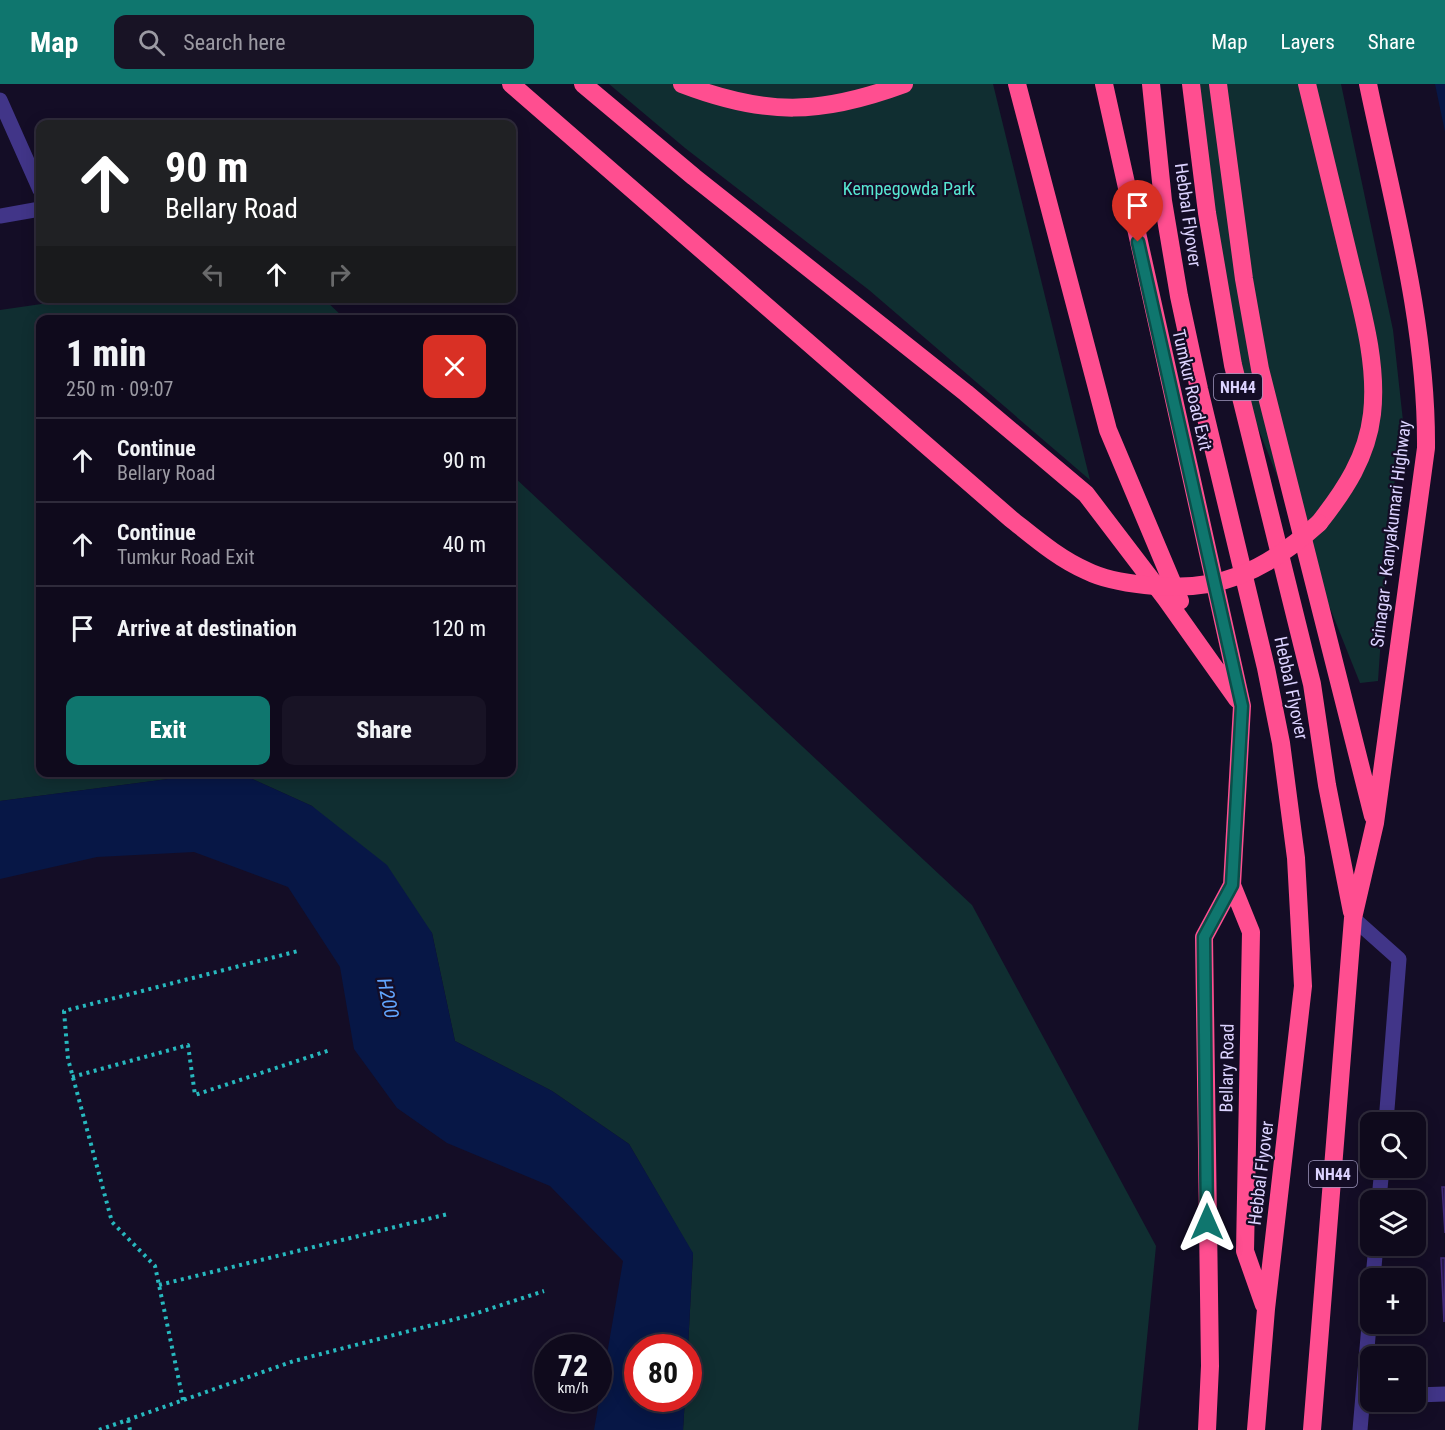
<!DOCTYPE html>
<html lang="en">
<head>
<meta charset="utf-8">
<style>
	body { margin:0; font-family:"Roboto Condensed",sans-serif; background:#181325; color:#f1f3f6; height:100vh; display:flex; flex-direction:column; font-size:22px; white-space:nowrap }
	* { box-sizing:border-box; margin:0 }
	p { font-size:20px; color:#9b9aa3 }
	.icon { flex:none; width:33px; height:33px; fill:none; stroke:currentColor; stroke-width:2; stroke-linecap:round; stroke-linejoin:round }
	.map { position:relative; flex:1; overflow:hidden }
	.drawer { position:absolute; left:36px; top:231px; width:480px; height:462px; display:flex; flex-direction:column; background:#0f0a1c; border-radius:12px; box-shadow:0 3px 15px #0003,0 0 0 2px #2f2b3b }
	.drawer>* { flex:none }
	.hud { position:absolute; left:36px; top:36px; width:480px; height:183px; border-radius:12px; box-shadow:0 3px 15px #0003,0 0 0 2px #2f2b3b; background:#202124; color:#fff; overflow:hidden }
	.fabs { position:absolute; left:1360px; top:1028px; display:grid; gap:12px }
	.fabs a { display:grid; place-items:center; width:66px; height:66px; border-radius:12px; background:#0f0a1c; box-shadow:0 3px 15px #0003,0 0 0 2px #2f2b3b; font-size:30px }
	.speed { position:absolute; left:534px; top:1250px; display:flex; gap:12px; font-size:30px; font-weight:700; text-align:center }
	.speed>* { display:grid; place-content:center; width:78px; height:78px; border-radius:50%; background:#0f0a1c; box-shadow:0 3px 15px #0003,0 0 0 2px #2f2b3b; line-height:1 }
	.speed small { font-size:15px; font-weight:400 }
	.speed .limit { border:9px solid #d22; background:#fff; color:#111 }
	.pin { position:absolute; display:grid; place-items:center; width:51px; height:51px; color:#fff; margin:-62px -26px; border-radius:50% 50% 50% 0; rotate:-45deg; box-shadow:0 0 6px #0007 }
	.pin .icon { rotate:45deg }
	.me { position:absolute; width:66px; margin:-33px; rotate:0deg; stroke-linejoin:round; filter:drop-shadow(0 0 4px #0008) }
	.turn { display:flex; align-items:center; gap:21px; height:126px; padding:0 30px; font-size:27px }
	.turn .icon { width:78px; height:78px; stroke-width:2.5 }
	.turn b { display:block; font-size:42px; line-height:51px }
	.lanes { display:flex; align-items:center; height:57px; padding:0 30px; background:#0003; justify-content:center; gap:30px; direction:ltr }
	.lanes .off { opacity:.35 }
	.round { display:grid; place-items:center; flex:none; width:63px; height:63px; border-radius:12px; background:#181325 }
	.head { display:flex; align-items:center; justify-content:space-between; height:102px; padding:0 30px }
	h1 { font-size:36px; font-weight:800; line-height:45px }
	.action { display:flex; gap:12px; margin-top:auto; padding:12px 30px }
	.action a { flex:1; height:69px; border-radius:12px; background:#0f766e; color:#fff; font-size:24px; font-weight:800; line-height:69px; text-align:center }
	.action a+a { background:#181325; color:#f1f3f6 }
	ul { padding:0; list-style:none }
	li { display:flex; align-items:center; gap:18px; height:84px; padding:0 30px; border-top:2px solid #2f2b3b }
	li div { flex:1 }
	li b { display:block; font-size:22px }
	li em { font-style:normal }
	header { display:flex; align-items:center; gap:36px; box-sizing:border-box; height:84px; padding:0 30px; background:#0f766e; color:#fff }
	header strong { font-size:28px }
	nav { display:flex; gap:33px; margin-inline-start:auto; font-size:21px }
	.search { width:420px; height:54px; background:#181325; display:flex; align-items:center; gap:15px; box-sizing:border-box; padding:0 21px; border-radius:12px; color:#9b9aa3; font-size:22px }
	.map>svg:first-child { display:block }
	.green { fill:#102e31 }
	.water { fill:#071746 }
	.building { fill:#271848; stroke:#402976; stroke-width:1.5 }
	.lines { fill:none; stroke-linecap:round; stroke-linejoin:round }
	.path { stroke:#27b8be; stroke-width:4; stroke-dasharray:3 4.5; stroke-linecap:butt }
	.minor { stroke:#413588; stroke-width:15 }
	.highway { stroke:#ff4e90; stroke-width:18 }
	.highway-bridge { stroke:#ff4e90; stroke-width:18 }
	.route-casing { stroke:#0a4d48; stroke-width:15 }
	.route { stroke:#0f766e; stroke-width:10 }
	.labels { text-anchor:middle; stroke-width:4.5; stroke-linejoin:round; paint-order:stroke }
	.shield { fill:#140d26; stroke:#a098be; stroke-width:1.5 }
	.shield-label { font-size:16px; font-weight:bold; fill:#dcd3ff }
	.park-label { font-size:18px; fill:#57e7d2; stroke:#140d26 }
	.street-label { font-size:18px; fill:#dcd3ff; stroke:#140d26 }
	.water-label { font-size:20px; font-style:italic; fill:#61a5ff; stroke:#140d26 }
</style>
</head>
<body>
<header>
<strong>Map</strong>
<div class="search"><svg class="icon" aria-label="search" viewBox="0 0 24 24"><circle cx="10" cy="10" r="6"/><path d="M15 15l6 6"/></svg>Search here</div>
<nav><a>Map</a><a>Layers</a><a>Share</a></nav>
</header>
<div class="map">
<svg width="1445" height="1346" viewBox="0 0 1445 1346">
	<rect width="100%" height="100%" fill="#140d26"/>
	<path class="green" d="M609,0H993L1090,396L869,206L685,64Z
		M1195,0H1341L1393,246L1404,346L1390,423L1378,597L1360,599L1238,294Z
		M83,214H323L345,235L40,236V688L214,689L0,717V226Z
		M512,391L972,821L1156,1162L1138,1346H683L685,1314H688V1263L693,1170L629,1060L552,1007L455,957L432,849L312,722L239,689L512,688Z"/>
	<path class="water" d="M1435,0H1445V48Z
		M214,689H239L312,722L387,781L432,849L455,957L552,1007L629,1060L693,1169L688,1263H638V1314H685L683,1346H594L623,1177L550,1102L447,1059L397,1024L354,965L340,883L288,803L194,768L97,773L0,795V717Z"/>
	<path class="building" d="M1442,1103H1445V1149Z
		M1441,1174H1445L1444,1238Z"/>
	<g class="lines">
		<path class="path" d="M72,993L188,961L195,1011L330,966
			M159,1201L448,1130
			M183,1316L155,1182L112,1138L68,975L64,927L298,867
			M128,1336L130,1346
			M99,1346L294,1277L471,1231L544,1207"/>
		<path class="minor" d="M0,16L40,106
			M0,132L40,125
			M1353,834L1399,875L1386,1038
			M1379,1116L1382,1083
			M1373,1194L1376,1161
			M1416,1311L1445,1310
			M1360,1346L1371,1218"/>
		<path class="highway" d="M583,0L694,93L966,309L1086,410L1166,515L1237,615
			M682,0C766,32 820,31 904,0
			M1017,0L1108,346L1180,517
			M1104,0L1242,622L1232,801L1251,848L1245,1167L1264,1221
			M1151,0L1163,117L1179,212L1199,305L1266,584L1281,659L1296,774L1303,902L1266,1225L1256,1346
			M1191,0L1207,129L1233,281L1312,600L1327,701L1352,828
			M1218,0L1244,195L1260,285L1373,732
			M1307,0C1321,58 1335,115 1349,173C1361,223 1378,278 1372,330C1367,373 1345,406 1319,439
			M1207,1346L1210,1282L1204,853L1232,801
			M1312,1346L1353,834L1375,739L1426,364C1427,241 1393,120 1368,0"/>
		<path class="highway-bridge" d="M511,0L1011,435C1035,454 1059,475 1087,487C1105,496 1126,499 1145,501C1218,510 1266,487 1319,439"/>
	</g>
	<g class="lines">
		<g class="route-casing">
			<path id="route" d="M1138,158L1242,622L1232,801L1204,853L1207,1138"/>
		</g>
		<use href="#route" class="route"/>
	</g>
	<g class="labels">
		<g class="shield">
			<rect x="1214" y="290" width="48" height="26" rx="4.5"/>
			<rect x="1309" y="1077" width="48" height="26" rx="4.5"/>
		</g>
		<g class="shield-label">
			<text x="1238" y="309">NH44</text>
			<text x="1333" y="1096">NH44</text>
		</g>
		<g class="park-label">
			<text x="909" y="111">Kempegowda Park</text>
		</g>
		<g class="street-label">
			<text transform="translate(1188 131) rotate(82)" y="6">Hebbal Flyover</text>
			<text transform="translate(1192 306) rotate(77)" y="6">Tumkur Road Exit</text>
			<text transform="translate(1391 450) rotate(-83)" y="6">Srinagar - Kanyakumari Highway</text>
			<text transform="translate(1291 604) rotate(78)" y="6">Hebbal Flyover</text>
			<text transform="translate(1227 984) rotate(-89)" y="6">Bellary Road</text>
			<text transform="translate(1261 1089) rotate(-83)" y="6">Hebbal Flyover</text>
		</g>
		<g class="water-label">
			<text transform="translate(388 914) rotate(78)" y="7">H200</text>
		</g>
	</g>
</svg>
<div class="fabs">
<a><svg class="icon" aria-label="search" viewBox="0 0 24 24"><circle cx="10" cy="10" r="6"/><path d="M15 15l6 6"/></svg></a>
<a><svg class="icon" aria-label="layers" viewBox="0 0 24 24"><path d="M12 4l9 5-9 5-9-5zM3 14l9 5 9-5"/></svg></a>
<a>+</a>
<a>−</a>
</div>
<div class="speed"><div>72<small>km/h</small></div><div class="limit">80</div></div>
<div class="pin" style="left:1138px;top:158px;background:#d93025"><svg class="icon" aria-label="arrive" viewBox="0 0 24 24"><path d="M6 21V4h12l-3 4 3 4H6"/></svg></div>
<svg class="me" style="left:1207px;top:1138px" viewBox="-20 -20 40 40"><path d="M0-17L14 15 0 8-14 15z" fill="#0f766e" stroke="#fff" stroke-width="4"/></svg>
<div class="hud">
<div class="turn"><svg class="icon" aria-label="ahead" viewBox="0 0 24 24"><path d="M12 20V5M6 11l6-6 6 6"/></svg><div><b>90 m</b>Bellary Road</div></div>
<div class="lanes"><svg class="icon off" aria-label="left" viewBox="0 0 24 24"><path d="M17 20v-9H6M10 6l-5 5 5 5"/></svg><svg class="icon" aria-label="ahead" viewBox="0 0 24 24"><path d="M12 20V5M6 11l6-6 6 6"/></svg><svg class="icon off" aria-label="right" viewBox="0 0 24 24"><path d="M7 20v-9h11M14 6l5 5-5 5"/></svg></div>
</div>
<section class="drawer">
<div class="head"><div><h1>1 min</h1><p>250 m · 09:07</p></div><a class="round" style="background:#d93025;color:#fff"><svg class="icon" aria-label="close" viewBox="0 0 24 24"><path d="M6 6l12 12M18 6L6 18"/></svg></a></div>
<ul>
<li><svg class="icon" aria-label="ahead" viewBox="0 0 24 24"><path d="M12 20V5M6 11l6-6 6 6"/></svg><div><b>Continue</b><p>Bellary Road</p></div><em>90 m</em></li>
<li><svg class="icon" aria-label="ahead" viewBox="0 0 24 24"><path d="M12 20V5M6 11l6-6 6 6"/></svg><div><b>Continue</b><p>Tumkur Road Exit</p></div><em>40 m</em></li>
<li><svg class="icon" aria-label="arrive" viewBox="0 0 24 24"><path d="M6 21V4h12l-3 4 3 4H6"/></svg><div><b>Arrive at destination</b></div><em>120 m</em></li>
</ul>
<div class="action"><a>Exit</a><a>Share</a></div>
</section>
</div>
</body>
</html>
